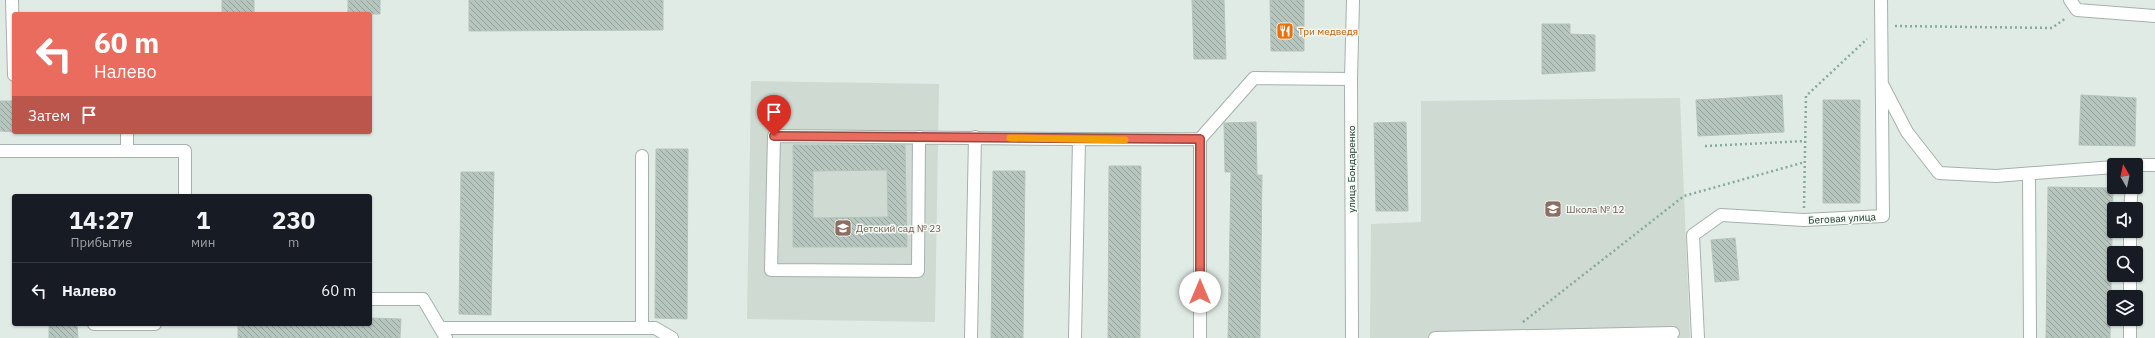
<!DOCTYPE html>
<html lang="ru">
<head>
<meta charset="utf-8">
<style>
	body { margin:0; font-family:"IBM Plex Sans",sans-serif; background:#20242c; color:#f1f3f6; height:100vh; display:flex; flex-direction:column; font-size:15px; white-space:nowrap }
	* { box-sizing:border-box; margin:0 }
	p { font-size:13px; color:#9ea1a6 }
	.icon { flex:none; width:22px; height:22px; fill:none; stroke:currentColor; stroke-width:2; stroke-linecap:round; stroke-linejoin:round }
	.map { position:relative; flex:1; overflow:hidden }
	.panel { position:absolute; left:12px; top:194px; width:360px; height:132px; display:flex; flex-direction:column; background:#171b24; border-radius:4px; box-shadow:0 1px 3px #0004 }
	.panel>* { flex:none }
	.banner { position:absolute; left:12px; top:12px; width:360px; height:122px; border-radius:4px; box-shadow:0 1px 3px #0004; background:#ea6c5f; color:#fff; overflow:hidden }
	.needle { width:26px; rotate:351deg }
	.tools { position:absolute; left:2107px; top:158px; display:grid; gap:8px }
	.tools a { display:grid; place-items:center; width:36px; height:36px; border-radius:4px; background:#171b24; box-shadow:0 1px 3px #0004; font-size:20px }
	.pin { position:absolute; display:grid; place-items:center; width:34px; height:34px; color:#fff; margin:-41px -17px; border-radius:50% 50% 50% 0; rotate:-45deg; box-shadow:0 0 4px #0007 }
	.pin .icon { rotate:45deg }
	.me { position:absolute; width:44px; margin:-22px; rotate:0deg; stroke-linejoin:round; filter:drop-shadow(0 0 3px #0008) }
	.turn { display:flex; align-items:center; gap:14px; height:84px; padding:0 16px; font-size:18px }
	.turn .icon { width:52px; height:52px; stroke-width:2.5 }
	.turn b { display:block; font-size:28px; line-height:34px }
	.then { display:flex; align-items:center; height:38px; padding:0 16px; background:#0003; gap:8px; font-size:15px }
	.eta { display:flex; justify-content:space-evenly; align-items:center; height:68px; text-align:center }
	.eta b { font-size:24px; font-weight:700; line-height:28px }
	ul { padding:0; list-style:none }
	li { display:flex; align-items:center; gap:12px; height:56px; padding:0 16px; border-top:1px solid #363941 }
	li div { flex:1 }
	li b { display:block; font-size:15px }
	li em { font-style:normal }
	.map>svg:first-child { display:block }
	.built { fill:#cfdad3 }
	.building { fill:url(#building-back-hatch); stroke:#b4c4bb; fill-rule:evenodd }
	.lines { fill:none; stroke-linecap:round; stroke-linejoin:round }
	.minor-casing { stroke:#a4b2ab; stroke-width:14 }
	.path { stroke:#83ac99; stroke-width:2.5; stroke-dasharray:2 3; stroke-linecap:butt }
	.minor { stroke:#fff; stroke-width:12 }
	.route-casing { stroke:#98463e; stroke-width:10 }
	.route { stroke:#ea6c5f; stroke-width:7 }
	.slow { stroke:#f59e0b; stroke-width:7 }
	.labels { text-anchor:middle; stroke-width:3; stroke-linejoin:round; paint-order:stroke }
	.food-label { font-size:10px; fill:#c56008; stroke:#f1f7f3; text-anchor:start }
	.street-label { font-size:10px; fill:#223a30; stroke:#f1f7f3 }
	.education-label { font-size:10px; fill:#785e54; stroke:#f1f7f3; text-anchor:start }
</style>
</head>
<body>
<div class="map">
<svg width="2155" height="338" viewBox="0 0 2155 338">
	<defs>
		<pattern id="building-back-hatch" width="6" height="6" patternUnits="userSpaceOnUse"><rect width="6" height="6" fill="#b6c5bd"/><path d="M-1 5l2 2M0 0l6 6M5-1l2 2" fill="none" stroke="#94a19a"/></pattern>
	</defs>
	<rect width="100%" height="100%" fill="#e1ebe5"/>
	<path class="built" d="M751,81L939,84L935,322L747,319Z
		M1680,98L1690,338H1370L1371,224L1421,222V101Z"/>
	<path class="building" d="M222,0H254V14H222Z
		M348,0H380V14H348Z
		M469,0H663V30L469,31Z
		M1192,0H1224L1226,59H1194Z
		M1270,0H1304V51H1271Z
		M1542,24H1570V34L1595,35V71L1542,74Z
		M1782,95L1784,132L1698,136L1696,100Z
		M2081,95L2136,98L2135,146L2079,145Z
		M1823,100H1860V203H1823Z
		M0,101H14V132L0,131Z
		M1256,122L1257,175H1262L1260,338H1228L1231,172H1225L1224,123Z
		M1406,122L1408,211H1376L1374,123Z
		M793,145H905L907,247H793ZM887,170L888,217L813,218V171Z
		M656,149H688L687,319L655,318Z
		M1109,166H1141L1140,338H1108Z
		M993,171H1025L1023,338H991Z
		M461,172H494L491,315L459,314Z
		M2048,187L2113,188L2110,338H2046Z
		M1735,238L1739,280L1715,282L1711,240Z
		M370,318L401,319L400,338H238V324H370Z
		M49,324H77L78,338H49Z"/>
	<g class="lines">
		<g class="minor-casing">
			<path id="minor" d="M12,0L14,75
				M2070,0L2077,10L2155,16
				M1882,84L1907,132L1939,173L1996,176L2114,167
				M127,132V151
				M919,137L918,271L771,270L774,136C916,137 1058,140 1200,139L1254,78L1351,79
				M1200,139V338
				M0,151H185V196
				M642,156V328
				M2136,165H2155
				M2029,174L2030,338
				M2130,209L2132,187
				M2130,253V231
				M2130,297V275
				M370,299H423L446,338
				M94,324H155
				M441,328H655L672,338
				M971,338L975,137
				M1075,338L1079,140
				M1352,338L1351,79L1353,0
				M1435,338L1673,333
				M1698,338L1693,235L1721,215L1804,220L1883,216L1881,0
				M2130,338V319"/>
		</g>
		<path class="path" d="M1895,26L2052,28L2066,18
			M1705,146L1805,141
			M1804,208L1806,96L1867,39
			M1523,322L1684,196L1805,162"/>
		<use href="#minor" class="minor"/>
	</g>
	<g class="lines">
		<g class="route-casing">
			<path id="route" d="M774,136L1200,139V292"/>
		</g>
		<use href="#route" class="route"/>
		<path class="slow" d="M1010,138L1125,140"/>
	</g>
	<defs>
		<g id="restaurant-square" transform="scale(0.9)"><rect x="-9" y="-9" width="18" height="18" rx="4" fill="#e8710a" stroke="#f1f7f3"/><path d="M-5-6h1v4h1v-4h1v4h1v-4h1v5L-1.5 .5V6h-2V.5L-5-1ZM5-6V6H3V1.5H1.5Q1.5-4 5-6Z" fill="#fff"/></g>
		<g id="school-square" transform="scale(0.9)"><rect x="-9" y="-9" width="18" height="18" rx="4" fill="#8d6e63" stroke="#f1f7f3"/><path d="M0-5L7-2L0 1L-7-2ZM-4 1L0 2.5L4 1V4Q0 6-4 4Z" fill="#fff"/></g>
	</defs>
	<g fill-rule="evenodd">
		<use href="#restaurant-square" x="1285" y="31"/>
		<use href="#school-square" x="1553" y="209"/>
		<use href="#school-square" x="843" y="228"/>
	</g>
	<g class="labels">
		<g class="food-label">
			<text x="1298" y="35">Три медведя</text>
		</g>
		<g class="street-label">
			<text transform="translate(1351 169) rotate(-90)" y="4">улица Бондаренко</text>
			<text transform="translate(1842 218) rotate(-3)" y="4">Беговая улица</text>
		</g>
		<g class="education-label">
			<text x="1566" y="213">Школа № 12</text>
			<text x="856" y="232">Детский сад № 23</text>
		</g>
	</g>
</svg>
<div class="tools">
<a><svg class="needle" viewBox="-14 -14 28 28"><path d="M0-13l5 13h-10z" fill="#e53935"/><path d="M0 13l5-13h-10z" fill="#9ea1a6"/></svg></a>
<a><svg class="icon" aria-label="sound" viewBox="0 0 24 24"><path d="M4 9h4l5-4v14l-5-4H4zM17 9q2 3 0 6"/></svg></a>
<a><svg class="icon" aria-label="search" viewBox="0 0 24 24"><circle cx="10" cy="10" r="6"/><path d="M15 15l6 6"/></svg></a>
<a><svg class="icon" aria-label="layers" viewBox="0 0 24 24"><path d="M12 4l9 5-9 5-9-5zM3 14l9 5 9-5"/></svg></a>
</div>
<div class="pin" style="left:774px;top:136px;background:#d93025"><svg class="icon" aria-label="arrive" viewBox="0 0 24 24"><path d="M6 21V4h12l-3 4 3 4H6"/></svg></div>
<svg class="me" style="left:1200px;top:292px" viewBox="-20 -20 40 40"><circle r="19" fill="#fff"/><path d="M0-13L10 11 0 6-10 11z" fill="#ea6c5f"/></svg>
<div class="banner">
<div class="turn"><svg class="icon" aria-label="left" viewBox="0 0 24 24"><path d="M17 20v-9H6M10 6l-5 5 5 5"/></svg><div><b>60 m</b>Налево</div></div>
<div class="then">Затем<svg class="icon" aria-label="arrive" viewBox="0 0 24 24"><path d="M6 21V4h12l-3 4 3 4H6"/></svg></div>
</div>
<section class="panel">
<div class="eta">
<div><b>14:27</b><p>Прибытие</p></div>
<div><b>1</b><p>мин</p></div>
<div><b>230</b><p>m</p></div>
</div>
<ul>
<li><svg class="icon" aria-label="left" viewBox="0 0 24 24"><path d="M17 20v-9H6M10 6l-5 5 5 5"/></svg><div><b>Налево</b></div><em>60 m</em></li>
</ul>
</section>
</div>
</body>
</html>
